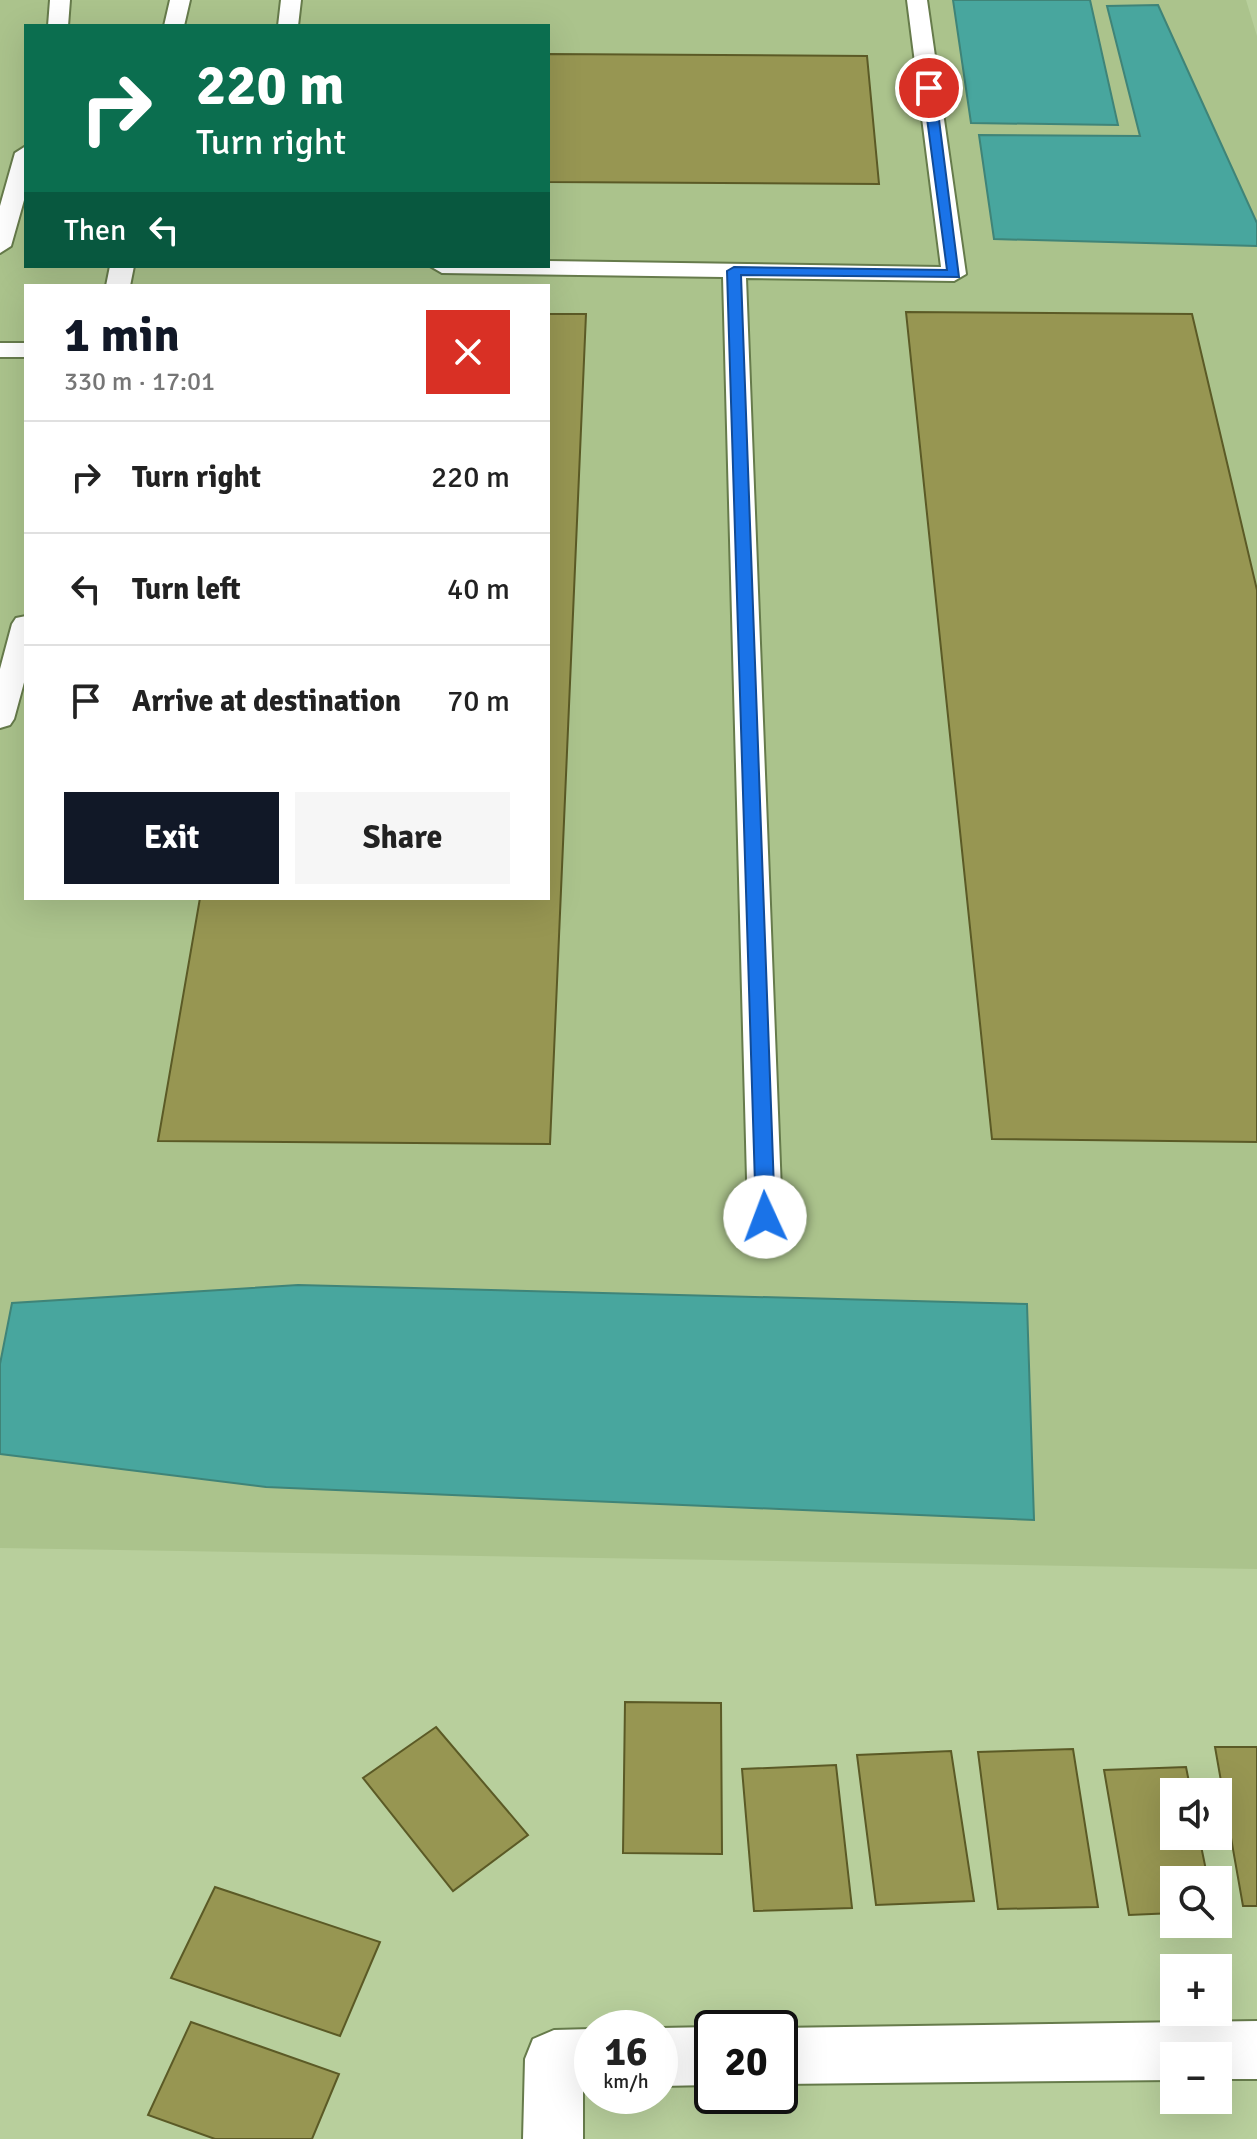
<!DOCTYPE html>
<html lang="en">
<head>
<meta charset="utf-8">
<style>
	body { margin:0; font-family:Signika,sans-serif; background:#f6f6f6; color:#222; height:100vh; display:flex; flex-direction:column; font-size:30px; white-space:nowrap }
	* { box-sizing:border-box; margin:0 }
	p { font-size:26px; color:#767676 }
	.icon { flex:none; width:44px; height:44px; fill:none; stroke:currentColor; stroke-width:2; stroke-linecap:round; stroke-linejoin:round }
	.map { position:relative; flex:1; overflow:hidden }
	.panel { position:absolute; left:24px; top:284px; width:526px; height:616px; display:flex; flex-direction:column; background:#fff; border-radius:0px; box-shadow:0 8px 32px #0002 }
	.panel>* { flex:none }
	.banner { position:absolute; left:24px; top:24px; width:526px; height:244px; border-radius:0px; box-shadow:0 8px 32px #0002; background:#0b6e4f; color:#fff; overflow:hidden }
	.tools { position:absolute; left:1160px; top:1778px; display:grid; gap:16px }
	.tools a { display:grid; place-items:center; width:72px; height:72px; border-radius:0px; background:#fff; box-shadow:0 8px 32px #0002; font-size:40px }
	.speed { position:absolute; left:574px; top:2010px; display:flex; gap:16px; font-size:40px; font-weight:700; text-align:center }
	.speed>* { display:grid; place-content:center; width:104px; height:104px; border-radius:50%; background:#fff; box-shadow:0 8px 32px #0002; line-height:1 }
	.speed small { font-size:20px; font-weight:400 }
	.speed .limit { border:4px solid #111; border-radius:12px; background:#fff; color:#111 }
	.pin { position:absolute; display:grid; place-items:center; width:68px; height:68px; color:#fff; margin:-34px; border:4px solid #fff; border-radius:50%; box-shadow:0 2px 8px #0007 }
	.me { position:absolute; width:88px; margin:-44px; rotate:358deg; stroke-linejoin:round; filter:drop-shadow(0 0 6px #0008) }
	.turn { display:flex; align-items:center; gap:28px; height:168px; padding:0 40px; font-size:36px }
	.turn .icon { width:104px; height:104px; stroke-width:2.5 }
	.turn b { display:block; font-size:56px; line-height:68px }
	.then { display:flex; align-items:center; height:76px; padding:0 40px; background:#0003; gap:16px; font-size:30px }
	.round { display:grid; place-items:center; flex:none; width:84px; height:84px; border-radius:0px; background:#f6f6f6 }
	.head { display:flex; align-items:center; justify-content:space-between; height:136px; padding:0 40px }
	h1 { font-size:48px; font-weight:800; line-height:60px; color:#111827 }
	.action { display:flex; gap:16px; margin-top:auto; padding:16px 40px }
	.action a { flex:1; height:92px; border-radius:0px; background:#111827; color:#fff; font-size:32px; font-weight:800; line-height:92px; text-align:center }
	.action a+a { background:#f6f6f6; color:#222 }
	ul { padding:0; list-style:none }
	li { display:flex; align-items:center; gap:24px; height:112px; padding:0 40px; border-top:2px solid #e0e0e0 }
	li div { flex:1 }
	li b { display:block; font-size:30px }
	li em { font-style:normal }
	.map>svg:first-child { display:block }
	.built { fill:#abc38c; fill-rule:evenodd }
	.water { fill:#48a69e; stroke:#3f8478; stroke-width:2 }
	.building { fill:#979652; stroke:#5b5a26; stroke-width:2 }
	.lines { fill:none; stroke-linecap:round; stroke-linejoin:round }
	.lane-casing { stroke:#667b4b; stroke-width:4 }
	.street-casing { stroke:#667b4b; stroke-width:4 }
	.lane { fill:#fff; fill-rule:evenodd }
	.street { fill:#fff; fill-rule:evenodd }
	.route { fill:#1a73e8; stroke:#114b97; stroke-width:2 }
</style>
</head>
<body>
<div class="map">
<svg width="1257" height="2139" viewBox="0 0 1257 2139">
	<rect width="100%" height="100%" fill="#b8cf9c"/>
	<path class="built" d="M0,0H1246L1257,36V1569L0,1548ZM26,26H548V266H26ZM26,286H548V898H26Z"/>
	<path class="water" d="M953,0H1090L1118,125L971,123Z
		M1158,5L1257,223V246L994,239L979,135L1140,136L1107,6Z
		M298,1285L1027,1304L1034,1520L266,1487L0,1454V1364L12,1303Z"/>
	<path class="building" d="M548,54L867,56L879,184L548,182Z
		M906,312L1192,314L1257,590V1142L992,1139Z
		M548,314H586L550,1144L158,1141L200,898H548Z
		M625,1702L721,1703L722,1854L623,1853Z
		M436,1727L528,1835L453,1891L363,1778Z
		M1215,1747H1257V1906H1243Z
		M1073,1749L1098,1907L998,1909L978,1752Z
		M951,1751L974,1901L876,1905L857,1755Z
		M836,1765L852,1908L754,1911L742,1769Z
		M1186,1767L1191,1792H1174V1836H1199L1208,1880H1174V1913L1129,1915L1104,1770Z
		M215,1887L380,1942L340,2036L171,1978Z
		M191,2022L339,2074L312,2139H215L148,2115Z"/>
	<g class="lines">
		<g class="lane-casing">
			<path id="lane" d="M50,0H70L68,26H48Z
				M170,0H190L184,26H164Z
				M281,0H301L298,26H278Z
				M907,0H927L966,274L954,281L746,278L782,1217L777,1226L765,1230L753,1226L748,1217L723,277L442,273L430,266H548V261L941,267Z
				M26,146V193L11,246L0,253V206L15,153Z
				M110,266H134L130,286H106Z
				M0,343H26V357H0Z
				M26,616V675L14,719L10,725L0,728V669L12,624L16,618Z"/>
		</g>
		<g class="street-casing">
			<path id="street" d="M1257,2021V2079H1218V2056H1174V2080L780,2084V2028H776Z
				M712,2027V2085L660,2086V2028Z
				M592,2029V2087H583V2139H523L525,2059L533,2039L554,2030Z"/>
		</g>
		<use href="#lane" class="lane"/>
		<use href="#street" class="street"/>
	</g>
	<path class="route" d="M929,85L935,88L959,277L741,275L775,1217L765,1224L756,1217L727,271L734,267L947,270L923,88Z"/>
</svg>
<div class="tools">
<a><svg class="icon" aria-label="sound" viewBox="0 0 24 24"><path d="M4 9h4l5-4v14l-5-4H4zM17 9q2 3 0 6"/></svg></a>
<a><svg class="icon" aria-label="search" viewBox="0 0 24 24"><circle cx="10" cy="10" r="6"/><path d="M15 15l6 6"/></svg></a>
<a>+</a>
<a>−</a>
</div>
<div class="speed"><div>16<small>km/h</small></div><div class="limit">20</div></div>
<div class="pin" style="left:929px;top:88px;background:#d93025"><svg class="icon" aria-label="arrive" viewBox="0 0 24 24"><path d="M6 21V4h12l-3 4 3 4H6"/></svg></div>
<svg class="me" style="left:765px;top:1217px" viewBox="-20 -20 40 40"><circle r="19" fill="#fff"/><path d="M0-13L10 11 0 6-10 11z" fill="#1a73e8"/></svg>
<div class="banner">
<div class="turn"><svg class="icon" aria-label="right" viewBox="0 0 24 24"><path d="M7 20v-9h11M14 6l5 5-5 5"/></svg><div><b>220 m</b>Turn right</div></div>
<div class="then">Then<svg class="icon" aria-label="left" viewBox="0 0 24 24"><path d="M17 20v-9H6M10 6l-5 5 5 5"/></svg></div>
</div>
<section class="panel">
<div class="head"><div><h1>1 min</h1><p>330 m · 17:01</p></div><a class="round" style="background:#d93025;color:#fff"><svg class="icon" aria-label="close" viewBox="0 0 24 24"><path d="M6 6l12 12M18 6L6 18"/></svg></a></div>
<ul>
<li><svg class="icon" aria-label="right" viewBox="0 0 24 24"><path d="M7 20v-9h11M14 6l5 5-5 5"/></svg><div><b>Turn right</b></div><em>220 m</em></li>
<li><svg class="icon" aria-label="left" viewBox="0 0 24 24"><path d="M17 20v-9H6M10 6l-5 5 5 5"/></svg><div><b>Turn left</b></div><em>40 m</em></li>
<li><svg class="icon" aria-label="arrive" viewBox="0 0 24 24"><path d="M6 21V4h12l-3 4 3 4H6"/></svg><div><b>Arrive at destination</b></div><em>70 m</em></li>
</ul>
<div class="action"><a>Exit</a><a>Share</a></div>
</section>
</div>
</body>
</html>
